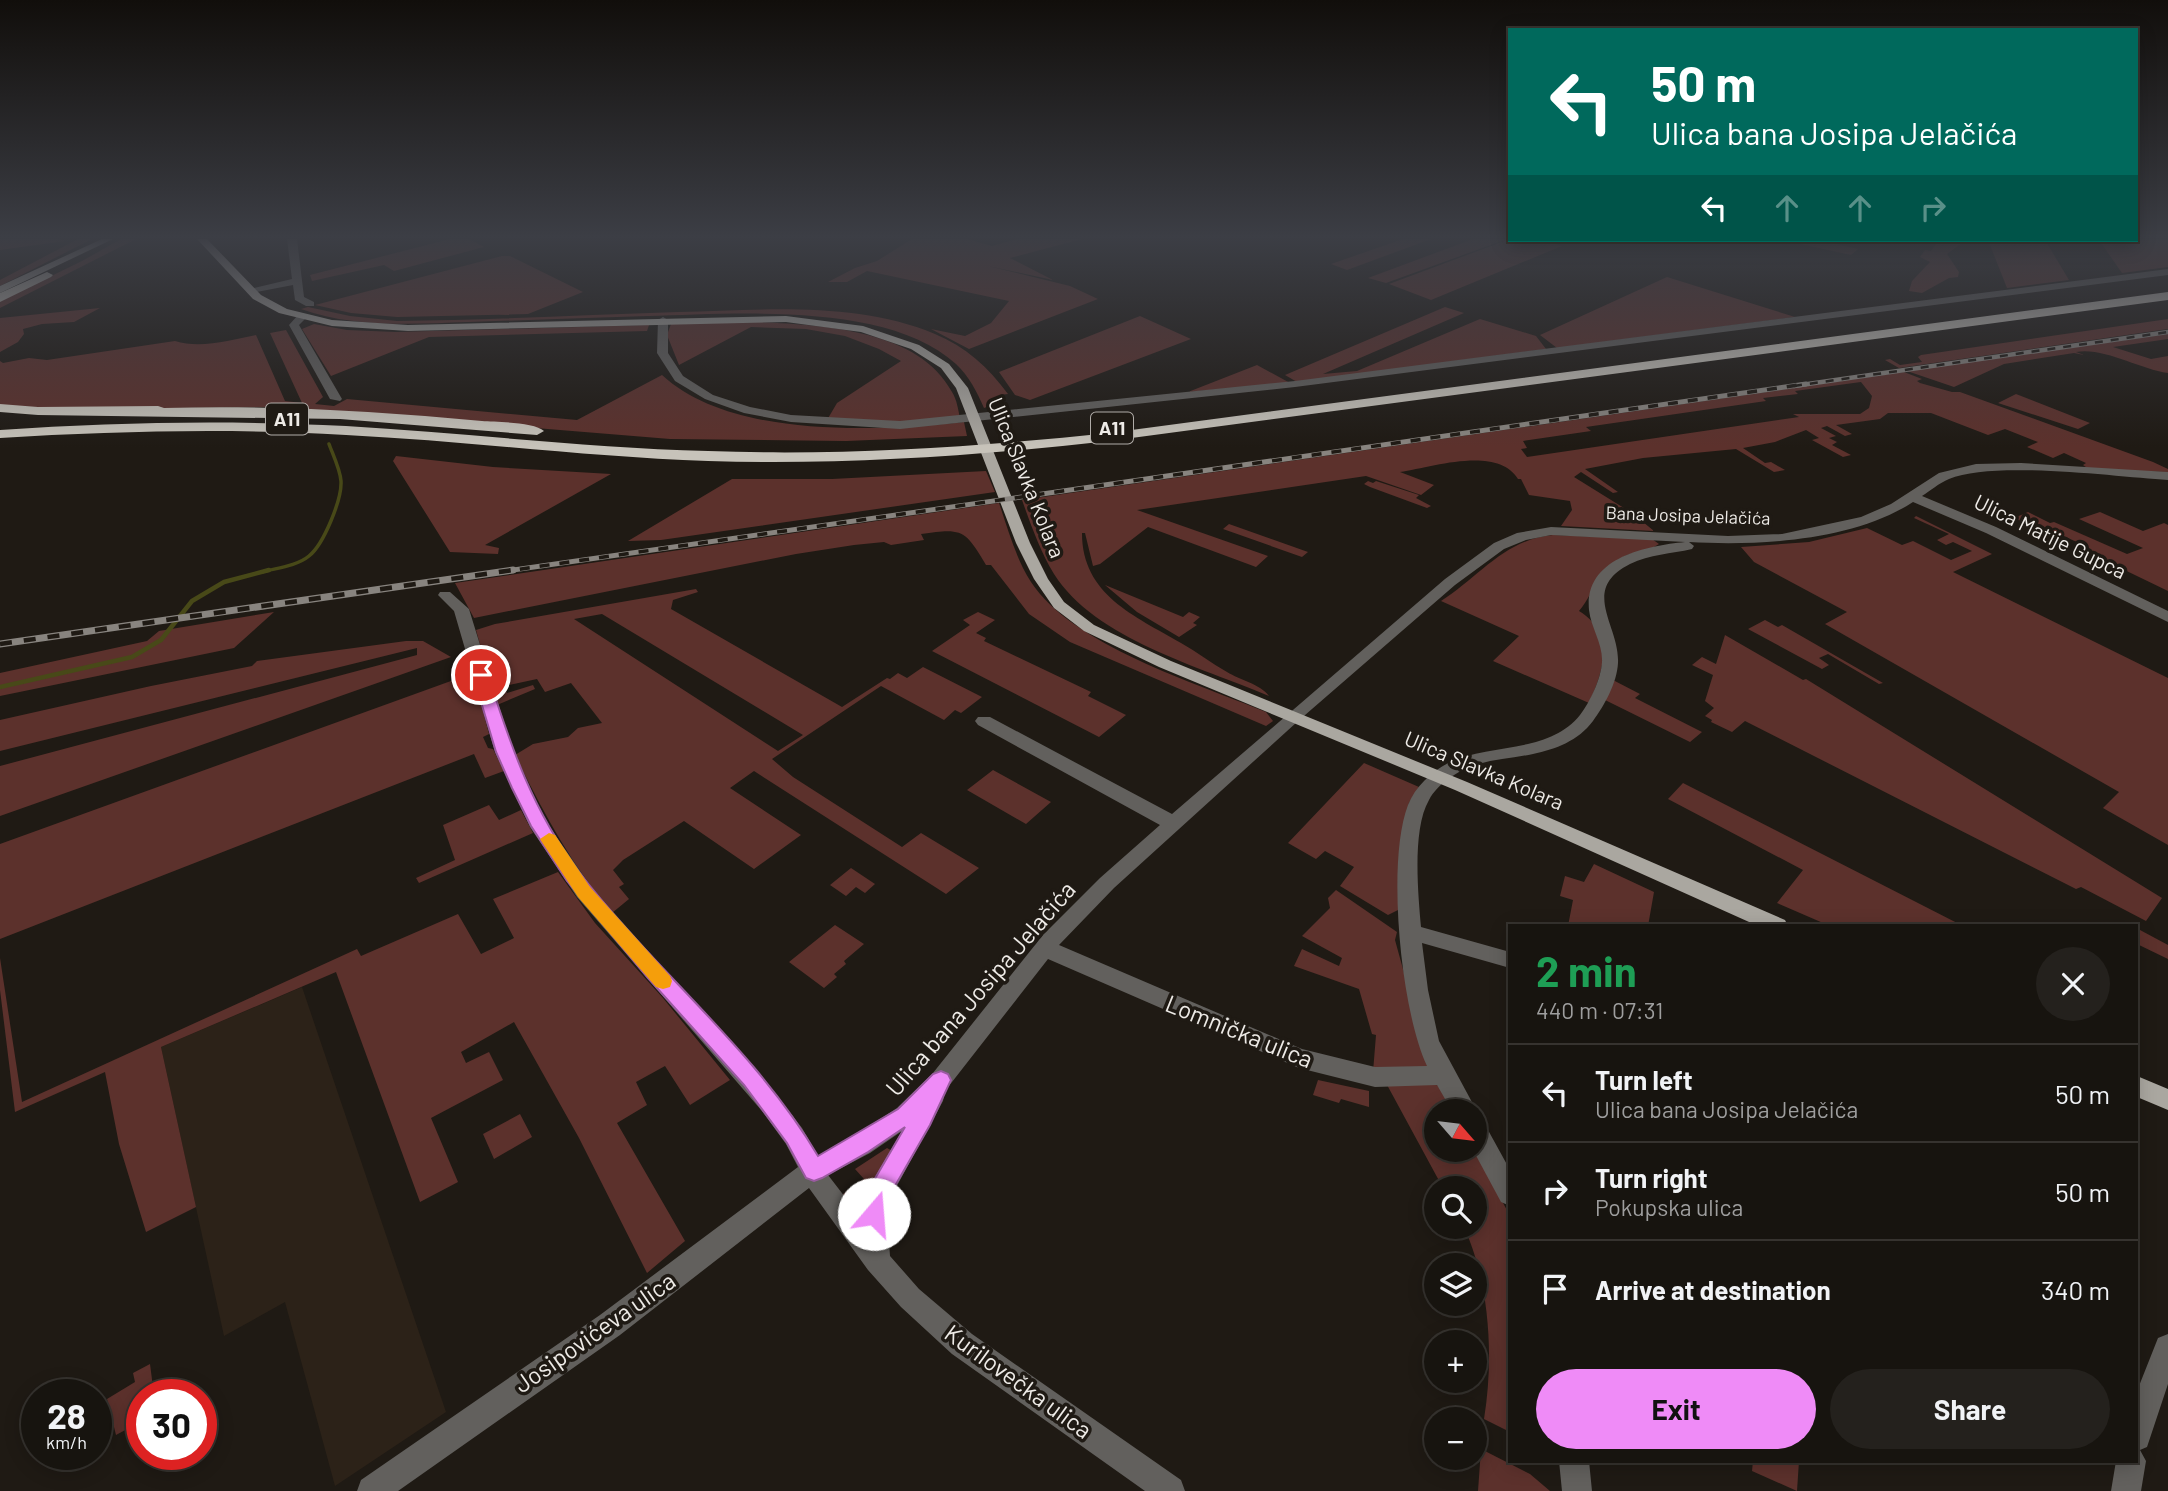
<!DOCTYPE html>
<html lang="en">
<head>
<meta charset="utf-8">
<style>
	body { margin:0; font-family:Barlow,sans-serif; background:#24211d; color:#f1f3f6; height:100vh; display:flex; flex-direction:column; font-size:26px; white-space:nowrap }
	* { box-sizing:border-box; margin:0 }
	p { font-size:23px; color:#9e9e9e }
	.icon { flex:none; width:38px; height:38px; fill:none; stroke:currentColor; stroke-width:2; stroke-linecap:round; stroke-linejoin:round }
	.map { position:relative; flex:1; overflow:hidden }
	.side { position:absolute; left:1508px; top:924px; width:630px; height:539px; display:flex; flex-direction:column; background:#17140f; border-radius:0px; box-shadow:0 4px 18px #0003,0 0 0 2px #36332f }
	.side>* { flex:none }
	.top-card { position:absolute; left:1508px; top:28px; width:630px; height:214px; border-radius:0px; box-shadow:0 4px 18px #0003,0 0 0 2px #36332f; background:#00695c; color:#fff; overflow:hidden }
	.needle { width:46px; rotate:118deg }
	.buttons { position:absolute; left:1424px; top:1099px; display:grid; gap:14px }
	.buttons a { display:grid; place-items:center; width:63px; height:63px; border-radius:50%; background:#17140f; box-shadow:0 4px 18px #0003,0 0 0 2px #36332f; font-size:35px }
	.speed { position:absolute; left:21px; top:1379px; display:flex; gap:14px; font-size:35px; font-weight:700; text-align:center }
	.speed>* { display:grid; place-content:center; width:91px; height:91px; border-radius:50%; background:#17140f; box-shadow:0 4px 18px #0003,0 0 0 2px #36332f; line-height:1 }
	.speed small { font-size:18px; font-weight:400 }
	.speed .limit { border:10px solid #d22; background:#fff; color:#111 }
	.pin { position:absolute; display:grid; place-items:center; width:60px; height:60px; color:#fff; margin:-30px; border:4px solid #fff; border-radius:50%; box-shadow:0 2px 7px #0007 }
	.me { position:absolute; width:77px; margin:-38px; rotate:18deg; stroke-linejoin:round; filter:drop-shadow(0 0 5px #0008) }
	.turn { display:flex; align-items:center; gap:24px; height:147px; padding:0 28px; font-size:32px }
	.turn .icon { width:91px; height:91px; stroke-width:2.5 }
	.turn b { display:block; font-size:49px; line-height:60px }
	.lanes { display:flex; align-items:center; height:66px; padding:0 28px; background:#0003; justify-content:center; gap:35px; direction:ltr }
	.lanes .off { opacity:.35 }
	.round { display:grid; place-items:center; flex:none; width:74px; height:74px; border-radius:37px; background:#24211d }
	.headline { display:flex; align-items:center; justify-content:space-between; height:119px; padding:0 28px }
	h1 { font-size:42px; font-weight:700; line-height:52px; color:#1e9e55 }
	.cta { display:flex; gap:14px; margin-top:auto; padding:14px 28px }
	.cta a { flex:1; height:80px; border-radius:42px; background:#ef8bf7; color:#111; font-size:28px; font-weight:700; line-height:80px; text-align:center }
	.cta a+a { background:#24211d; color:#f1f3f6 }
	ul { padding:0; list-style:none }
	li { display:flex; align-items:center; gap:21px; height:98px; padding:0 28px; border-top:2px solid #36332f }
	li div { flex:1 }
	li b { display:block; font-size:26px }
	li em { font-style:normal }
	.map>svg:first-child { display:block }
	.built { fill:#2c2218 }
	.green { fill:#5c312c; fill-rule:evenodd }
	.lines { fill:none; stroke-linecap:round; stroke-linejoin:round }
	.stream-far1 { stroke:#484918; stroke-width:3.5 }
	.stream { stroke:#484918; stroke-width:4.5 }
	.minor { fill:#62605d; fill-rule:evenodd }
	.major { fill:#aaa7a0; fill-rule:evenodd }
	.highway { fill:#c7c3ba; fill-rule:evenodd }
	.rail-far2-casing { stroke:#88847f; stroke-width:4.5 }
	.rail-far1-casing { stroke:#88847f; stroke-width:5 }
	.rail-casing { stroke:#88847f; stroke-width:7 }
	.rail-far2 { stroke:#1f1a14; stroke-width:2.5; stroke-dasharray:8; stroke-linecap:butt }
	.rail-far1 { stroke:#1f1a14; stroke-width:3.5; stroke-dasharray:10; stroke-linecap:butt }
	.rail { stroke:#1f1a14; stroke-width:4.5; stroke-dasharray:12; stroke-linecap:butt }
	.route { fill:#ef8bf7; stroke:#9b5aa1; stroke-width:2 }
	.slow { fill:#f59e0b }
	.labels { text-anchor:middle; stroke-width:7; stroke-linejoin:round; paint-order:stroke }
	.far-street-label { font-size:18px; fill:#eeebe7; stroke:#1f1a14 }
	.shield { fill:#1f1a14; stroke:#b0aca8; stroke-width:2 }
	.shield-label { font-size:19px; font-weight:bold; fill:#eeebe7 }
	.street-label { font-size:21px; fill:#eeebe7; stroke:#1f1a14 }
	.near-street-label { font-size:24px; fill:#eeebe7; stroke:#1f1a14 }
</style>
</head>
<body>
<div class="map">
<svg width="2168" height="1491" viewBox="0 0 2168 1491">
	<rect width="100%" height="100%" fill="#1f1a14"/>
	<path class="built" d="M302,987L446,1412L335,1486L285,1302L224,1336L161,1047Z"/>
	<path class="green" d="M0,239H59L65,241L0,250Z
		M78,239H92L0,286V280Z
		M121,239H136L0,308V301L82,261Z
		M450,239H469L484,247L394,271L384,265L312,281L310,275Z
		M912,239H967L992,246L1017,239H1082L1010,258L1053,280L988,266L1070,286L1098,299L969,349L931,329L965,336L991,323L1009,301L867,271L847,282H828L855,268L877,261Z
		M1403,239H1431L1347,270L1331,264Z
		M1473,239H1507L1386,283L1368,278Z
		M1510,239L1540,240L1562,246L1431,300L1389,284Z
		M2168,239V267L2122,273L2099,240Z
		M1782,240H1819L1858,249L1851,255Z
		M1939,240H1966L1947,254L1959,272L1958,277L1949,278L1922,293L1909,291L1912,281L1930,262L1920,257L1925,250L1931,251Z
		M1988,240H2045L2069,280L2007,288Z
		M502,256H510L583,292L528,314L397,317L351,313L315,305Z
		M1667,277L1795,317L1557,348L1540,335Z
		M308,307L350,316L397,321C490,320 584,315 678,312C762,310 856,301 935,334C966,347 988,367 1008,394L1000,395L998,403L984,408C977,392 969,376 956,364C888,301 735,314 648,316C588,318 528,320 468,322C413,324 353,328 301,309Z
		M1445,307L1464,313L1323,374L1357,371L1480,319L1536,336L1546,349L1297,382L1285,375Z
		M100,308L74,322L42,324L23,329L24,334L18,342L0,352V318Z
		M1140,316L1191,339L1030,400L1015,395L999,372Z
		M2168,319V329L1899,368L1885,360L1890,359L1900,365L1922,362L1918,357L1921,355Z
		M759,322C821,325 919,329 952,392C957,400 958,409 960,418L899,422L827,420L837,403L901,361L879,349L845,336L806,329L751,327L679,365L667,335L671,324Z
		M314,324L347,330L396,332L649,325L647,331L429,337L331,376L302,329Z
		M286,330L323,397L315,404L334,406L347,399L577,420L662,375C731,439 877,431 964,422L967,436L846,441L670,439L278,407L62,409L0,405V361L3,363L29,358L47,360L175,341C201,349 230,340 256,335L285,401L302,403L270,333Z
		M2168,334V339L2113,347L2151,359L2168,356V373C2139,369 2104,347 2076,352L2084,355L2074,353L2004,364L1954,387L1907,371Z
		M1257,365L1290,383L1188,392Z
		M1904,372L1922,379L1917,381L1920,383L1952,392H1960L2153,462L2168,469V472L2090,470L2083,465L2086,463L2064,453L2053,458L2027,447L2038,442L2005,429L1988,435L1931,413H1888L1880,419L1836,425L1852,434L1845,436L1827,426L1821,428L1836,436L1829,438L1837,442L1832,445L1851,455L1843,457L1812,440L1819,438L1806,430L1775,442L1743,448L1765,463L1771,462L1785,470L1774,472L1736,449L1643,458L1585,469L1618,492L1613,493L1581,472L1574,477L1632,513L1654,531L1561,526L1572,510L1570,501L1529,495L1521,479H1518C1498,445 1432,467 1400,472L1434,485L1421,495L1366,476L1137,510L1268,556L1256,567L1148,527L1100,564L1093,566L1085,533H1082C1082,595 1135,616 1181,643C1197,652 1211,663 1227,672C1240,680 1260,684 1269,696C1201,667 1095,639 1054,574C1040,551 1031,525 1022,500ZM1861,382L1872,396L1869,408L1860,414H1793L1799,417L1527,457L1521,449L1527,448L1523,441L1591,431L1586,427L1766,401L1763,398L1798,394L1795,391Z
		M2016,394L2090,423L2078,429L1998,403Z
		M396,456L493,467L611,474L485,545L499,548L498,554L450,552L393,461Z
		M986,471L995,492L661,540L628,541L732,479H832Z
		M1368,481L1373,483L1376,481L1419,495L1416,498L1431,506L1427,508L1370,487L1364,484Z
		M999,503C1008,529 1016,559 1031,582C1072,645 1196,683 1266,712L1273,721L1266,726L1070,642L1029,614L991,565H986C965,529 962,528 921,534L924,540L891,545L884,542L854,545L796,554L474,618L455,583Z
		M2028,512L2050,523L2054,522L2127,554L2143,548L2079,519L2100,512L2143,531L2164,523L2168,525V591L2077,547L2081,544L2055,532L2049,534L2014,518Z
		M1916,516L1992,554L1953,572L2168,678V845L2103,808L2119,792L1825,624L1847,612L1754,562L1741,547L1809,542L1867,528L1902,545L1913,541L1951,560L1972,551L1953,542L1946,545L1937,540L1949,534L1914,518Z
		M1229,524L1308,552L1302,557L1223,529Z
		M1553,535L1652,539L1659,544C1650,551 1634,551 1623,557C1591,574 1599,587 1579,611C1615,633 1604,670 1589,703L1493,661L1519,636L1441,601C1479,577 1505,539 1553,535Z
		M1105,585L1183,617L1189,612L1200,617L1193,623L1197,625L1179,637L1137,612Z
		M696,589L698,592L673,600L671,609L842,707L887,678L890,679L898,673L907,678L923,667L982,697L961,713L955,710L944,720L881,686L772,759L793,777L902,847L921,833L979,868L946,894L754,771L730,788L801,835L754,869L684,821L623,860L613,870L624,884L619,887L629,899L612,913C571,864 543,812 515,755L533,744L568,737L578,728L602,723L571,683L545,692L537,679L505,686L507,693L533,685L535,689L497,705L476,630L495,624ZM602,614L803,735L778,751L574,619Z
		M274,612L234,648L0,696V673L147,641L159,631Z
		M978,612L995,620L976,633L986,638L984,641L1091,692L1088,696L1126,715L1099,737L932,651L970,625L963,620Z
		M1765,620L1778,627L1782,625L1883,683L1879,684L1828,654L1819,658L1829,665L1822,669L1748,629Z
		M1725,635L1803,680L1806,679L2162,898L2146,921L2081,887L2076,889L1745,721L1732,732L1711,722L1712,720L1705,716L1714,708L1705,701L1713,675L1692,665L1702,657L1716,664Z
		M406,641H423L451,657L0,816V766L417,655V648L0,751V720L151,686L252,666L257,661Z
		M473,673L489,734L483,737L488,748L493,749L504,771L485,778L474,754L0,939V844Z
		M1611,679L1640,694L1635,698L1702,732L1690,742L1603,699Z
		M1364,763L1419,787L1409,803L1403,829L1400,909L1388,915L1340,886L1354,867L1325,851L1316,859L1288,843Z
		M993,770L1051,802L1026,824L967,790Z
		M1683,783L1963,926H1830L1777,903L1803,870L1668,799Z
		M489,805L499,820L521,810L533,833L419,883L416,878L455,860L443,825Z
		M1594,864L1654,892L1648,926H1568L1573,900L1560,896L1565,876L1584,882Z
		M851,868L875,884L865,893L856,887L846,896L830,885Z
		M558,872L595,923L663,998L730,1080L690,1105L665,1066L636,1082L647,1105L617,1123L685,1241L647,1273L579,1138L514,1022L461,1052L466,1063L489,1052L503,1080L431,1118L458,1182L420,1202L336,972L161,1047L196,1207L146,1232L119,1144L105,1072L15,1112L0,990V958L22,1102L357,949L361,956L458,914L481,954L514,938L493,899Z
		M1336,890L1397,932L1395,940L1431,1071L1373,1072L1376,1035L1372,1034L1359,989L1294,966L1302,949L1339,966L1342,958L1302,936L1330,908L1328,898Z
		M835,925L864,944L844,961L846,964L834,974L837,977L824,988L789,962Z
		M2140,930L2168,945V959L2137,944V935Z
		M1318,1080L1369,1091V1107L1341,1099L1339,1103L1313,1095Z
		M1427,1081L1439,1086L1454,1111H1437V1150H1475L1510,1216V1432L1484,1419C1494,1358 1490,1284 1464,1227H1475V1188H1443L1386,1083Z
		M520,1114L532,1137L494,1159L483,1134Z
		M887,1148L894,1152L863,1223L843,1194L864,1179L855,1169Z
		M150,1364L154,1395H142V1421L116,1435L107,1399L135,1382L133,1373Z
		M1481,1449L1530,1474L1550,1491H1478Z
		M1753,1461H1799L1797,1491L1752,1471Z"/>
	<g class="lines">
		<path class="stream-far1" d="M262,572C276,568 297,566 309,556C324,544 342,499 341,481C340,469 333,455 329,444"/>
		<path class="stream" d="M0,687L132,657L161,640L192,601L224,582L269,570"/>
		<path class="minor" d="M287,239H297L304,297L314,302V306H306L295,300L293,285L251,293L246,290L292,279Z
			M2168,269V275L1295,387L900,429L791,422L744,413L705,399L675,381L657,353L658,320L663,317L668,320V353L683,376L713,395L750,407L791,415L900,421L1295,381Z
			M298,315L307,317L299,325L342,399L340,401L330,399L289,325Z
			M2021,463L2168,472V480C2116,477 1993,460 1949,479C1939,483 1930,491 1922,496L1996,527L2168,611V622L1986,533L1913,502C1853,541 1759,546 1689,542L1694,546L1692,549C1671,554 1650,554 1630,564C1579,590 1620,625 1618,663C1617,683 1604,706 1593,721C1578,741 1556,749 1533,754C1514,758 1494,759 1475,765C1458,771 1438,783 1429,800C1412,829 1418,893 1421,927L1510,952V968L1422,943L1428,990L1439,1041L1473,1104L1477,1111L1475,1114V1111H1452L1437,1085L1375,1087L1299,1068L1048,959L945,1091L943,1101L893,1193L887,1215L890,1256L919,1289L972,1334L1181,1480L1185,1491H1145L952,1354L901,1307L868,1270L809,1188L620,1335L398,1491H357L361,1480L600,1315L798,1167L786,1144L762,1111L577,897L530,827L495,752L454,611L438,595L440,592H450L469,609L513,752L545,820L591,887L778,1097L802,1128L818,1156L852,1137L897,1108L933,1073L1043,935L1100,878L1160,825L978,725L975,721L978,717H990L1172,814L1445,579L1494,543L1517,533L1551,527L1728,536L1782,534L1861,517L1891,504L1939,473L1976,464ZM1551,535L1685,542C1645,546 1584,558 1589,610C1591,628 1603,644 1602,662C1601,679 1590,702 1580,715C1549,754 1489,743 1448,763C1431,772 1415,787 1408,805C1386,862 1401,1011 1427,1066L1375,1067L1302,1049L1059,945L1114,888L1297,722L1455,585L1504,549L1526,540ZM902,1131L872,1182L862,1219L828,1175L870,1153Z
			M1475,1118L1483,1121L1510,1170V1206L1501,1202L1473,1150Z
			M2168,1334V1384L2147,1447L2140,1450L2146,1461L2141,1491H2111L2116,1461H2137V1391L2158,1338Z
			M1559,1461H1589L1592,1491H1562Z"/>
		<path class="major" d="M102,239H113L0,293V286Z
			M197,239H207L261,295L287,309L332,320L408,325L786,316L863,326L919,345L949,364L968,388L1030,543L1048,579L1064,602L1094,625L1171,661L1467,782L1785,920L1788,926H1758L1455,790L1159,667L1084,631L1054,608L1034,579L1016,543L956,388L941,368L911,349L861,332L786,322L408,331L332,326L279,313L253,299Z
			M2137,1076L2168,1089V1110L2137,1097Z"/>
		<path class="highway" d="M47,272L53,275L51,277L0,302V293Z
			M2168,292V300L1109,441C976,456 842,465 708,461C587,457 467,441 346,435C230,428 115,431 0,438V430C115,422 230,420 346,426C467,433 587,448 708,451C842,456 976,447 1109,433Z
			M0,404L38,407L158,406L164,408C270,405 376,411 482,421C496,422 535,422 544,431L537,435L340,419L38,415L0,412Z"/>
		<g class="rail-far2-casing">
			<path id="rail-far2" d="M1794,386L2168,332"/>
		</g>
		<g class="rail-far1-casing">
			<path id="rail-far1" d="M500,572L1806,384"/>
		</g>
		<g class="rail-casing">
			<path id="rail" d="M0,644L513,570"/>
		</g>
		<use href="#rail-far2" class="rail-far2"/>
		<use href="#rail-far1" class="rail-far1"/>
		<use href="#rail" class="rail"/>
	</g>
	<linearGradient id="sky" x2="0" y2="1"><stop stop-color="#110e0b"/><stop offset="0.53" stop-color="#3c3e45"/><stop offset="1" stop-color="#3c3e45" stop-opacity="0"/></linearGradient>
	<rect width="2168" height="447" fill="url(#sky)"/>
	<path class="route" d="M481,671L488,675C511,747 533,811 579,872C654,970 755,1049 818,1156L898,1109L933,1074L941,1071L948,1074L951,1080L930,1125L891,1193L882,1222L874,1225L866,1222L863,1214L873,1182L905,1127L868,1152L822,1178L814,1181L806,1178L787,1143L744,1085L648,978L567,881L531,826L512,788L496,752L473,675Z"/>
	<path class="slow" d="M549,833L555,835L590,887L670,976L672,981L670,987L663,989L656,987L578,897L540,839Z"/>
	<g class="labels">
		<g class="far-street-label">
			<text transform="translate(1688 516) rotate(2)" y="6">Bana Josipa Jelačića</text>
		</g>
		<g class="shield">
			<rect x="266" y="403.5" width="42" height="31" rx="5"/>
			<rect x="1091" y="412.5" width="42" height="31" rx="5"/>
		</g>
		<g class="shield-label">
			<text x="287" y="426">A11</text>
			<text x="1112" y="435">A11</text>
		</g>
		<g class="street-label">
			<text transform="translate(1026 478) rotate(68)" y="7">Ulica Slavka Kolara</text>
			<text transform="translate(2050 537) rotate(26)" y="7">Ulica Matije Gupca</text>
			<text transform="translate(1484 771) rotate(23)" y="7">Ulica Slavka Kolara</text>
		</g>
		<g class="near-street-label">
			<text transform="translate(981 989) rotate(-49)" y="8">Ulica bana Josipa Jelačića</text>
			<text transform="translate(1239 1032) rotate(22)" y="8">Lomnička ulica</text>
			<text transform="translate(595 1333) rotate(-35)" y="8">Josipovićeva ulica</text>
			<text transform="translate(1018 1382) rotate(36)" y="8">Kurilovečka ulica</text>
		</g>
	</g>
</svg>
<div class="buttons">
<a><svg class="needle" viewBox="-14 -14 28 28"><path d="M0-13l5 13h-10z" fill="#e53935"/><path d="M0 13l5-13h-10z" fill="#9e9e9e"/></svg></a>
<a><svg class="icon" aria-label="search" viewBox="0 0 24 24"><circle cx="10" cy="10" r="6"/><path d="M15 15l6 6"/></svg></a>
<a><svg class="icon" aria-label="layers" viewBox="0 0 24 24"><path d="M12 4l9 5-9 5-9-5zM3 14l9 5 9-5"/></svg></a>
<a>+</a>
<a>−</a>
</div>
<div class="speed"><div>28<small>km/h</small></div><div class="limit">30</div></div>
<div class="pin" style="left:481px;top:675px;background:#d93025"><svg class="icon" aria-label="arrive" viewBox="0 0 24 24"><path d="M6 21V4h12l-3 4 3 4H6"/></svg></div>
<svg class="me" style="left:874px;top:1214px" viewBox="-20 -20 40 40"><circle r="19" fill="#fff"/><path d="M0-13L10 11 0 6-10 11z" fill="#ef8bf7"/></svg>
<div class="top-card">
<div class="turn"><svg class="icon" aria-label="left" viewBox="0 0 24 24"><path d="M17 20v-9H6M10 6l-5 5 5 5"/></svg><div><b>50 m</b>Ulica bana Josipa Jelačića</div></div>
<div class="lanes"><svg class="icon" aria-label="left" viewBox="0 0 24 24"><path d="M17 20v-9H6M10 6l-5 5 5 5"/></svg><svg class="icon off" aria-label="ahead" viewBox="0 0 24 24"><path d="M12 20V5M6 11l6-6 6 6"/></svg><svg class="icon off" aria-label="ahead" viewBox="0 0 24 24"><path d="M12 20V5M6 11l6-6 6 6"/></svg><svg class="icon off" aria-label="right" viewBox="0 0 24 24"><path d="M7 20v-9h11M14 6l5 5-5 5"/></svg></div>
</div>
<section class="side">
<div class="headline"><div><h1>2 min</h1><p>440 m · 07:31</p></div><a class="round"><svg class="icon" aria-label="close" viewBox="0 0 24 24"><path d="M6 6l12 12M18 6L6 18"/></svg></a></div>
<ul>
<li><svg class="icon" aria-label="left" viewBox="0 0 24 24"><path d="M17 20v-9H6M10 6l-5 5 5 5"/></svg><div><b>Turn left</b><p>Ulica bana Josipa Jelačića</p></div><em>50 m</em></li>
<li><svg class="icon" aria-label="right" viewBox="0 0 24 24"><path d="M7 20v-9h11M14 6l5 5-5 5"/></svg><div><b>Turn right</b><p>Pokupska ulica</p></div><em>50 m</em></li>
<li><svg class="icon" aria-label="arrive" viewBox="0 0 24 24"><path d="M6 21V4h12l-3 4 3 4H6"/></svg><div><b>Arrive at destination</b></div><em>340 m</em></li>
</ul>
<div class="cta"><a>Exit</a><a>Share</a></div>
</section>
</div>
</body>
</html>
